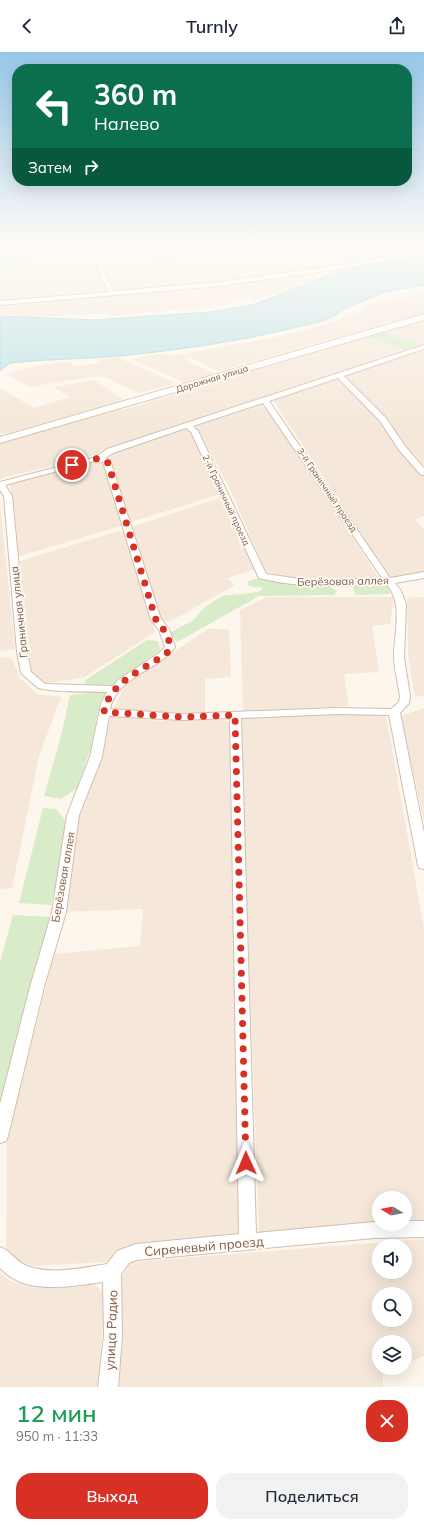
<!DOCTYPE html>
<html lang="ru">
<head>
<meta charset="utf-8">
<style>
	body { margin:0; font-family:Mulish,sans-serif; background:#f2f2f3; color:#1f2937; height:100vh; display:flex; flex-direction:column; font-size:15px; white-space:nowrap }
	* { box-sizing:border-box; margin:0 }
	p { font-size:13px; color:#747a83 }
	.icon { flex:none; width:22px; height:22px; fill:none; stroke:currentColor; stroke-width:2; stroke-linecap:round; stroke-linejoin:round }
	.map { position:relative; height:1335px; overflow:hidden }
	.details { display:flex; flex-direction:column; background:#fff; flex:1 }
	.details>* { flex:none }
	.guide { position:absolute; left:12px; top:12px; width:400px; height:122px; border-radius:16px; box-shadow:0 4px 16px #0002; background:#0b6e4f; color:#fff; overflow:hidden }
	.needle { width:26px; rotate:280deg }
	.tools { position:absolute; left:372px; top:1139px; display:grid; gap:8px }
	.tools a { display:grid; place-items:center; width:40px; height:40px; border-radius:50%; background:#fff; box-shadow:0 4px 16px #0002; font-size:20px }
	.pin { position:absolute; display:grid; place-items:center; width:34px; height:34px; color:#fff; margin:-17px; border:2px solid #fff; border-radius:50%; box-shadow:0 1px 4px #0007 }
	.me { position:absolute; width:44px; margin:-22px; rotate:359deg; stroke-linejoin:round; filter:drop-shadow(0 0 3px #0008) }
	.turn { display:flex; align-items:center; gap:14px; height:84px; padding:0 16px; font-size:18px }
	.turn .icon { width:52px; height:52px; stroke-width:2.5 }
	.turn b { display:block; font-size:28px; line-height:34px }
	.then { display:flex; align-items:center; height:38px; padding:0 16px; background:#0003; gap:8px; font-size:15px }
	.round { display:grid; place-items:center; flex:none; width:42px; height:42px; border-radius:16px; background:#f2f2f3 }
	.overview { display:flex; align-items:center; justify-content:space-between; height:68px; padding:0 16px }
	h1 { font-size:24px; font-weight:600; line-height:30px; color:#1e9e55 }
	.action { display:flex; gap:8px; margin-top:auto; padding:8px 16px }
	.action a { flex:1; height:46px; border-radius:16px; background:#d93025; color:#fff; font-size:16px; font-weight:600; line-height:46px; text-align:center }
	.action a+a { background:#f2f2f3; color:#1f2937 }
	header { display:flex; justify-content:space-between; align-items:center; height:52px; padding:0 16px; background:#fff; font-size:18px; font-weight:600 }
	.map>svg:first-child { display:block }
	.residential { fill:#f5e8da; fill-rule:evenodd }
	.green { fill:#d8ecc9 }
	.water { fill:#bfe3e8; stroke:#a5d3da }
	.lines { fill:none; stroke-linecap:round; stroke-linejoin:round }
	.minor-casing { stroke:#d1beb0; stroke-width:2 }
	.secondary-casing { stroke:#d6c0b0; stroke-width:2 }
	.minor { fill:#fff; fill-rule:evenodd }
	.secondary { fill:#fff; fill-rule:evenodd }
	.route { stroke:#d93025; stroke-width:7; stroke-dasharray:0 12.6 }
	.labels { text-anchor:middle; stroke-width:3.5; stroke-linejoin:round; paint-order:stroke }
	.far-street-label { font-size:9px; fill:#7a5c4d; stroke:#fffaf3 }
	.street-label { font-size:11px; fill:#7a5c4d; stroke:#fffaf3 }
	.near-street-label { font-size:13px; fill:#7a5c4d; stroke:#fffaf3 }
</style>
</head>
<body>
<header><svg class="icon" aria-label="back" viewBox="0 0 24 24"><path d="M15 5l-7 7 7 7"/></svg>Turnly<svg class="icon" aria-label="share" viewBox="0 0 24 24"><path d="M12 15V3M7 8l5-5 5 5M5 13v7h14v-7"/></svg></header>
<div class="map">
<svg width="424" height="1335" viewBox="0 0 424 1335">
	<rect width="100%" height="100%" fill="#fdf6ec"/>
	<path class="residential" d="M0,192H90L99,216L33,220V222L93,217L98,219L108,241L0,249Z
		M97,192H145L149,200L102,203Z
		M371,192H424V199L264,224L114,240L102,217L207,212L303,199H323Z
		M151,208L154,214L108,216L105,211Z
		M308,220L319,225L294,236L261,246L253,248L248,245L230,248L236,252L109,264L106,262L26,265L0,262V252L163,238Z
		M424,241V262L398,268L218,319L189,305L184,306L214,322L183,330L131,307L155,302L177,303L287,283L337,269L364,258V254Z
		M424,269V292L420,293L383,280Z
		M368,285L403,298L298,335L102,398L101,400L80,408L5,425L0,428V389L118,357L123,358Z
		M424,297V413L345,324Z
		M119,306L176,331L139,341L105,325H89L30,335L6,322L39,313L69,310L74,314L101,311L95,308Z
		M338,326L377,365L399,397L424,424V464L415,467L424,478V521L390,527L273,348Z
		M95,328L125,349L0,383V337H2L34,356L70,345L53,335Z
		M264,351L303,408L378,525L299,529L266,520L229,435L196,373Z
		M187,377L192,378L221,442L131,470L108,401Z
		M96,408H102L124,473L17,505L10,429Z
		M222,445L256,517L227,526L235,533L169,570L160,568L132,475Z
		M0,450L15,597L0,599Z
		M119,479L124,480L155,580L85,625L45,632L27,617L29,591L20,509Z
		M267,545H394L390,572L372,574L379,620L344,622L349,654L243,660L240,558Z
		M424,545V644L415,645L408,603L407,546Z
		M208,577H229L231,625L205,627V660L158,661L114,656L126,632Z
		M11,605L20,626L37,642L61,645L39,704L12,836L0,837V606Z
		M424,656V770L401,664Z
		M312,663H386L424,876V1171L405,1172V1146H379V1172L259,1181L240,666Z
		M111,665L162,669L223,668L231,671L239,1190L109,1210L31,1214L6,1202L7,1088L54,902L140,894L143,857L63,860L80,755Z
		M424,1187V1304L405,1312V1290H379V1316H397L383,1323V1335H112L121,1226L131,1210ZM379,1194H405V1220H379ZM379,1242H405V1268H379Z
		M0,1221L12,1230L42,1234L93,1231L105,1242L98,1335H0Z"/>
	<path class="green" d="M145,192H359L155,213Z
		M9,201L18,205L11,210L27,209L30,221L0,223V202Z
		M383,280L420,293L403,298L368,285Z
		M258,526L302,534L330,535L337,539L334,543L259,544L177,590L169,581L192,569L205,555L222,544L259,540L263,536L249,534L247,530Z
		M374,532L388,533L390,542L356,543L352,533Z
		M147,588L158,589L160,598L114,632L88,634L84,629Z
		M106,640L100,650L91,696L77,736L61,747L44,744L62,680L70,643Z
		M43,756L56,757L65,768L61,811L51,853L19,851Z
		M13,863L50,865L0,1053V910Z"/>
	<path class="water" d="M424,203V233L382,241L340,259C334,269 305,273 293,276C235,290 178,298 119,304C83,307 46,307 10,311L0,319V264L94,268L211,260L252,253L351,215Z"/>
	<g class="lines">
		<g class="minor-casing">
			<path id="minor" d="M92,192H97L105,209L103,218L114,239L220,230L346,212L424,198V202L346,216L220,234L0,253V249L109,240L97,218L99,209Z
				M169,192H175L178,204L280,192H297L176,208L173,206Z
				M424,293V297L344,324L386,366L405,394L424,416V423H421L399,398L380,369L338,326L269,349L390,526L424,520V526L395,531L401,539L406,552L404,605L410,644L409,651L400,661L424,781V817L419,816L418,813L389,663L337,662L241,666L256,1181L374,1170H379V1172H405V1169H424V1185L374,1186L136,1208L129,1211L121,1222L122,1284L118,1335H98L104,1284L103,1230C71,1234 25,1244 0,1216V1195C11,1199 16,1210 27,1214C52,1223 82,1216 107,1212L117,1199L136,1192L239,1182L230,666L181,668L109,664L102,705L79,763L66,860L44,935L8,1084L6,1089L0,1091V1052L30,935L52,860L67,763L90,705L101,652L107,640C86,639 59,641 38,636L21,621L17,600L4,444L0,438V430L96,405L107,397ZM263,351L382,526L314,529L266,522L198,379L193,374ZM186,376L191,380L259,526C303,537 341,534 386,532C404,549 394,582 394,604C394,617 398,631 400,644L399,650L391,657L337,656L181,662L110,657C116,625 158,619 175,595L169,577L161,567L110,408L105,406L113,401ZM95,409L103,410L151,568L159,578L165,595L159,601L118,628L113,634L45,632L31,620L27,600L12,444L5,433Z"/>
		</g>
		<g class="secondary-casing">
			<path id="secondary" d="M424,262V268L0,391V385Z"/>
		</g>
		<use href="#minor" class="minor"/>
		<use href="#secondary" class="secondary"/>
	</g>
	<linearGradient id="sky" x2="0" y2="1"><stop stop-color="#97c7e8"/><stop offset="0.51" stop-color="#fefbf6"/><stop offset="1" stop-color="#fefbf6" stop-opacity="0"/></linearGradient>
	<rect width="424" height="379" fill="url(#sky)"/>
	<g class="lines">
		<path class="route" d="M72,413L99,406L108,411L156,568C163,576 173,588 168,600C145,618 110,628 104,660L181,665L235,663L246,1111"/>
	</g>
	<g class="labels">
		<g class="far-street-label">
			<text transform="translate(212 327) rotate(-17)" y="3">Дорожная улица</text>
			<text transform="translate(327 438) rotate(56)" y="3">3-й Граничный проезд</text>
			<text transform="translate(226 448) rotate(65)" y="3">2-й Граничный проезд</text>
		</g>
		<g class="street-label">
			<text transform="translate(343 529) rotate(-1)" y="4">Берёзовая аллея</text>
			<text transform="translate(19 560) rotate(-96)" y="4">Граничная улица</text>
			<text transform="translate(63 825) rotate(-80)" y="4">Берёзовая аллея</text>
		</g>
		<g class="near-street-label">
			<text transform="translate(204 1194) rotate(-5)" y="5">Сиреневый проезд</text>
			<text transform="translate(111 1278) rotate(-88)" y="5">улица Радио</text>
		</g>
	</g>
</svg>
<div class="tools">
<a><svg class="needle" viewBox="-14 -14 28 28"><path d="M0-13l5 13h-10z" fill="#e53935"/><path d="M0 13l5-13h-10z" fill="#747a83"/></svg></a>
<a><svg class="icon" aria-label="sound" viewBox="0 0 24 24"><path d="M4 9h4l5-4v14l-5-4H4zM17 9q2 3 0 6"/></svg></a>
<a><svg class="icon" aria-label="search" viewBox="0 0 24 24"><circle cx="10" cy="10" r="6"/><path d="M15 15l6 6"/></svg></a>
<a><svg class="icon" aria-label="layers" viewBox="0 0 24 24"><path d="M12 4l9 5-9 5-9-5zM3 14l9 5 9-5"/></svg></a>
</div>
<div class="pin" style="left:72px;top:413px;background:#d93025"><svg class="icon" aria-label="arrive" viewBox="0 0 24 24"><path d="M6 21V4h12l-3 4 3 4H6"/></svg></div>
<svg class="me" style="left:246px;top:1111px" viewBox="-20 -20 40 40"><path d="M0-17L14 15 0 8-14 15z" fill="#d93025" stroke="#fff" stroke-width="4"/></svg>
<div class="guide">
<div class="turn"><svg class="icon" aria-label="left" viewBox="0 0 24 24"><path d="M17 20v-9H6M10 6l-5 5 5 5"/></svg><div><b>360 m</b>Налево</div></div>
<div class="then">Затем<svg class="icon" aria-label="right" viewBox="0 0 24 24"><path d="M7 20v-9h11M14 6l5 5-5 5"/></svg></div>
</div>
</div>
<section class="details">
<div class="overview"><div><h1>12 мин</h1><p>950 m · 11:33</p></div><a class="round" style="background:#d93025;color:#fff"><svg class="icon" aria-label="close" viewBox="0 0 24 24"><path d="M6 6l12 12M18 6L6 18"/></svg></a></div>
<div class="action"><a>Выход</a><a>Поделиться</a></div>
</section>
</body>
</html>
